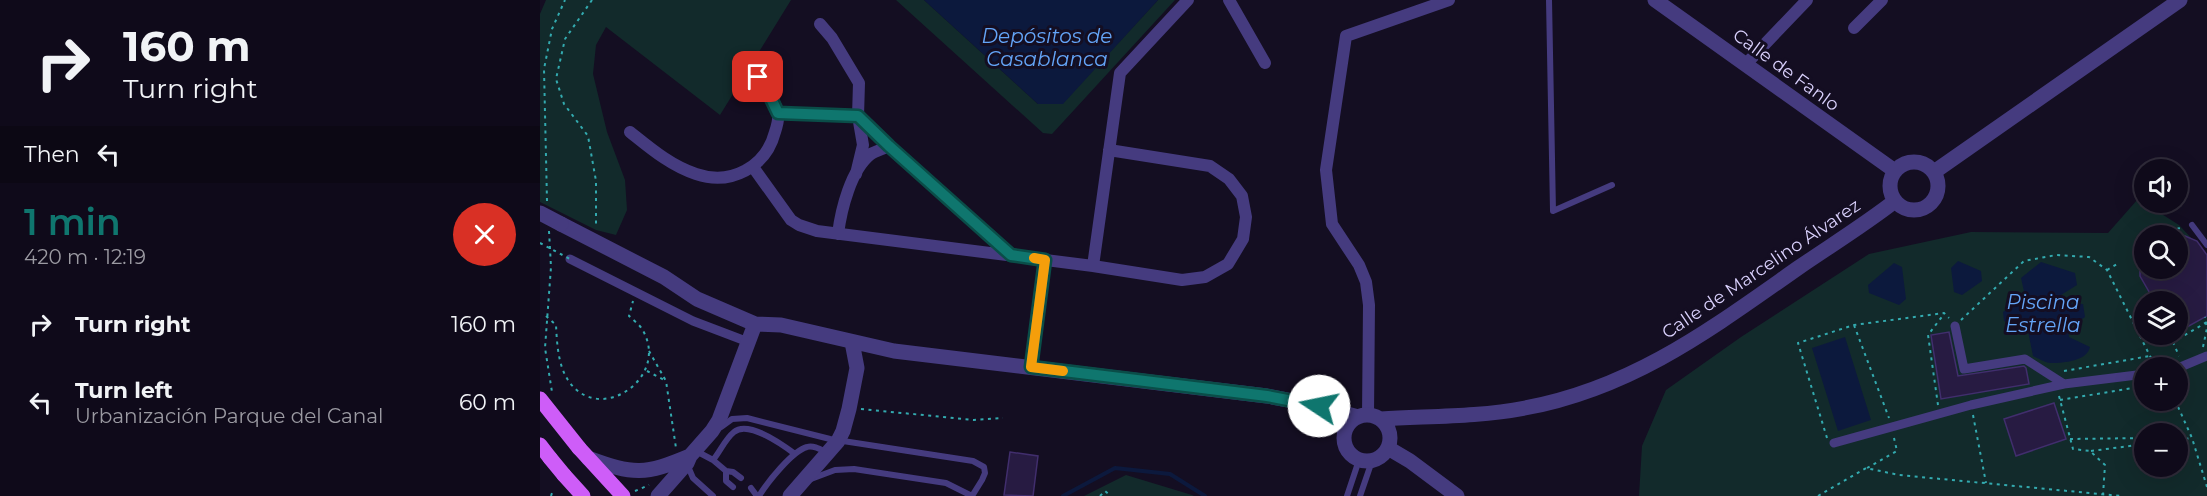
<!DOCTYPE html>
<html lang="en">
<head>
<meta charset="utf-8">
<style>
	body { margin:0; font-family:Montserrat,sans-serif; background:#181323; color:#f1f3f6; height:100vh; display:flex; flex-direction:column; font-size:22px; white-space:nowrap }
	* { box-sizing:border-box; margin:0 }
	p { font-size:20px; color:#9b9aa2 }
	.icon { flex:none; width:33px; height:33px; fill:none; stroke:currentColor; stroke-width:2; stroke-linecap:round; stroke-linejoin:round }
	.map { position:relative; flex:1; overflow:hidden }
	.panel { display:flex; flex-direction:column; background:#0f0a1a; width:540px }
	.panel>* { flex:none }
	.hud { background:#0f0a1a; color:#f1f3f6; overflow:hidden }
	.fabs { position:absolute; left:1594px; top:159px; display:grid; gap:12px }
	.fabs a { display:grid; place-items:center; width:54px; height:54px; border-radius:50%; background:#0f0a1a; box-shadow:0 6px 24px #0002,0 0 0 2px #2f2b39; font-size:30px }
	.pin { position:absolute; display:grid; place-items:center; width:51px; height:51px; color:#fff; margin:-26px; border-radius:12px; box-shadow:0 3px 9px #0006 }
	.me { position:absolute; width:66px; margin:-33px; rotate:281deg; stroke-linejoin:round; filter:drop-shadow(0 0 4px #0008) }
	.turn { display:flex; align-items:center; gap:21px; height:126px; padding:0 24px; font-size:27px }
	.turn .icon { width:78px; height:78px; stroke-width:2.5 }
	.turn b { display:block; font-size:42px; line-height:51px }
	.then { display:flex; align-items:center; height:57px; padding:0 24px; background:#0003; gap:12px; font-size:22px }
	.round { display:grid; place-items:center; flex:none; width:63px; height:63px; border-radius:32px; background:#181323 }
	.overview { display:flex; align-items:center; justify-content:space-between; height:102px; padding:0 24px }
	h1 { font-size:36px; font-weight:600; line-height:45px; color:#0f766e }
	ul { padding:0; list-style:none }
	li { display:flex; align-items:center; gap:18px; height:78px; padding:0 24px }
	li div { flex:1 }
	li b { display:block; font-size:22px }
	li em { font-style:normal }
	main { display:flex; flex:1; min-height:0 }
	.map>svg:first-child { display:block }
	.green { fill:#122a2b; fill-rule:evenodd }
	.water { fill:#0c193d }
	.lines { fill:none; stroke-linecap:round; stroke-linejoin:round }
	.stream { stroke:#0c193d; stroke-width:4 }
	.building { fill:#271b42; stroke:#412e6d; stroke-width:1.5 }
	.path { stroke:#33aaaf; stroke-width:2; stroke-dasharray:3 4.5; stroke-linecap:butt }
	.service { stroke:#453b7f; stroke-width:6 }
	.pedestrian { stroke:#453b7f; stroke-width:9 }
	.minor { stroke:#453b7f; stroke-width:12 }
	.tertiary { stroke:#453b7f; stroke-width:15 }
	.primary { stroke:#ce5df8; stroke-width:15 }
	.path-bridge { stroke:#33aaaf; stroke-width:2; stroke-dasharray:3 4.5; stroke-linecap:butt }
	.tertiary-bridge { stroke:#453b7f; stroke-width:15 }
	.primary-bridge { stroke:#ce5df8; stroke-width:15 }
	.route-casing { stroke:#0a4d48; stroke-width:15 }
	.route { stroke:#0f766e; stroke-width:10 }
	.slow { stroke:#f59e0b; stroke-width:10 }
	.labels { text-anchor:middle; stroke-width:6; stroke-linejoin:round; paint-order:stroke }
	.street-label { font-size:18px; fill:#dad1fd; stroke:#140e22 }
	.water-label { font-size:20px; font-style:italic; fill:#64a5f8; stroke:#140e22 }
</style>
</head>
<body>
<main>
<section class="panel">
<div class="hud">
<div class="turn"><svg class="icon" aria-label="right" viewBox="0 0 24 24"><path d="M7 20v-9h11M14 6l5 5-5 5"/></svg><div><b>160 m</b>Turn right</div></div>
<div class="then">Then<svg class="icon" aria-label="left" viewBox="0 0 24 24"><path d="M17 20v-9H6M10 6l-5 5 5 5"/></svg></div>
</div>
<div class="overview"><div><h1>1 min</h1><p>420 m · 12:19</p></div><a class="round" style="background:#d93025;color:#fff"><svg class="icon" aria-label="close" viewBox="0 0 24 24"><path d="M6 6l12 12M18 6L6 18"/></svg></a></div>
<ul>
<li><svg class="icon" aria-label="right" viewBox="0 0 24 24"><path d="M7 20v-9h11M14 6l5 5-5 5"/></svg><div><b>Turn right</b></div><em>160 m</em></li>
<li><svg class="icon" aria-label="left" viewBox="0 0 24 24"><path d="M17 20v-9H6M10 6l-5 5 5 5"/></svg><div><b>Turn left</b><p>Urbanización Parque del Canal</p></div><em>60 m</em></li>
</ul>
</section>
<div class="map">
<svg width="1667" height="496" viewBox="0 0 1667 496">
	<rect width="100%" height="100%" fill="#140e22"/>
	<path class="green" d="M6,0H251L180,115L66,27L56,45L53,74L67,132L85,180L87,210L76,235L56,230L0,202V14Z
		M356,0H384L498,104H522L618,0H635L512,134L503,133Z
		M1598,199L1639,225L1667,255V496H1099L1102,446L1126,390L1201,337L1329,254L1431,232L1568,233ZM1605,236H1638V268H1605ZM1605,302H1638V334H1605ZM1605,368H1638V400H1605ZM1605,434H1638V466H1605Z
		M586,475L652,495L654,496H544Z"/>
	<path class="water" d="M384,0H618L523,104H498Z
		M1418,261L1441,271L1442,281L1422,295L1414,292L1411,268Z
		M1501,262L1535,273L1537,285L1521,295L1524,303L1543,304L1545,317L1528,329L1529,337L1550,347C1547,361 1524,363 1511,363C1505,363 1498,358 1493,356L1488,331L1464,321L1463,312L1485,296L1481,278Z
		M1354,263L1362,267L1366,299L1359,305L1329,293L1328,285Z
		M1305,337L1331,420L1298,431L1272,348Z"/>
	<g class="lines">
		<path class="stream" d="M523,496L575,468L630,474L665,496"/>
	</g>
	<path class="building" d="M1638,233L1657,241L1667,255V316L1638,332V302H1615L1600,276V268H1638Z
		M1409,332L1418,376L1484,366L1486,368L1489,384L1401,399L1391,335Z
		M1514,403L1526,439L1476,456L1464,419Z
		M470,452L498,456L493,496L464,495Z"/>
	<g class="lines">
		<path class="path" d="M52,0L25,39L16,79L24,104L48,136L56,181V227
			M7,201L4,69L12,29L25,0
			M1637,229L1643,227
			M9,231L11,267L5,348L12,392
			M1567,270L1579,263
			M6,316L16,325C17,344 18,367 30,383C62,425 131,376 102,329C99,324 93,320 89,316L93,301
			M1421,320L1484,261L1516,255L1549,257L1567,270L1610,356L1618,368
			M1314,325L1349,418
			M1629,334L1633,342L1667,322
			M1633,342L1639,356
			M1663,347L1667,328L1665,317
			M109,351L126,381L136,448
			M107,371L126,381
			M1524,371L1610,356
			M1519,396L1533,449L1550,451L1565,465L1563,495
			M1520,400L1605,386
			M1635,400L1652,438L1667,487
			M1398,405L1388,335L1404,314
			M321,409L434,420L463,418
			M1433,415L1446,483
			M1287,438L1258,343L1314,325L1404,313L1409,318
			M1530,439L1605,438
			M1638,440L1652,438
			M1551,451L1605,444
			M1327,468L1357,451L1354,438
			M95,491L109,485
			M11,496L13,490
			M560,496L565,491L571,496
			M1278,496L1326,468L1359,475L1581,496"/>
		<path class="service" d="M1009,0L1013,211L1072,185
			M1652,225L1667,245
			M491,367L505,260
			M181,427L192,419L207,418L290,439L433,461L444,467L445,473L442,480L432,496L406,483L314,469L295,470L271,479
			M156,451L173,460L186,471L193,472L201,478
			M173,460C180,452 185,439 194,432C208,420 243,445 255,454
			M147,464L153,478L173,496
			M186,471V481L193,487
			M211,488L217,496
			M219,496C227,483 252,451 267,447C273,445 280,449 286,452
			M807,496L819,460
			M820,496L832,461"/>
		<path class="pedestrian" d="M30,259L153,321L203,340
			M1415,326L1424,369L1485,359L1524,384
			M1638,368L1667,356
			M1294,443L1431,405L1524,384L1605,374"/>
		<path class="minor" d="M689,0L725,63
			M280,24L292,38L319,83L318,116L323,145L316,174
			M1314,28L1342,0
			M1205,65L1267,0
			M238,113L318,116L349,146L471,255
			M90,132C110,148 131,166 156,174C191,186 226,167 235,132C237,126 239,119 238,113C235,100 226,87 218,77
			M213,167L251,220L259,225L277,231L553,266L642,280L665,277L688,264L703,239L706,217L702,196L689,179L670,166L569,150
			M298,234C301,210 311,169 331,154C336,151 343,149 349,146
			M553,266L580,73L648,0
			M828,415L829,305L826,282L819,265L792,224L786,170L806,36L909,0"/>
		<path class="tertiary" d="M1115,0L1355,171
			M1350 186a24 24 0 1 1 48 0a24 24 0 1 1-48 0Z
			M1394,172L1640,0
			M21,224L124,277L157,299L215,324L241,325L354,351L727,396L779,406L818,417
			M804 438a23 23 0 1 1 46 0a23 23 0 1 1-46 0Z
			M841,419C889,416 938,417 985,408C1093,388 1171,329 1258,268C1290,246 1324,225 1355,201
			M848,448L870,461L917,496
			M48,458C94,475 105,475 150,456
			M118,496L147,463L150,456L172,431L179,420L215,324
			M250,496L298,441L303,431L309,409L317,368L312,342"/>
		<path class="primary" d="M0,445L10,458
			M39,448L83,496
			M24,475L43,496"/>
		<path class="path-bridge" d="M0,243L30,259"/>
		<path class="tertiary-bridge" d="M0,213L21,224"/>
		<path class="primary-bridge" d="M0,399L39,448
			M10,458L24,475"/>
	</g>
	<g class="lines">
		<g class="route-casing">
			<path id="route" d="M218,77L227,90L238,113L318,116L349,146L471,255L505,260L491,367L727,396L779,406"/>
		</g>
		<use href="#route" class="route"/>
		<path class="slow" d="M494,258L505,260L491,367L523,371"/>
	</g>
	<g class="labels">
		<g class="street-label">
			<text transform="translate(1246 70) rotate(36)" y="6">Calle de Fanlo</text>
			<text transform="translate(1221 269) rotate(-34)" y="6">Calle de Marcelino Álvarez</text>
		</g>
		<g class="water-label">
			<text x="507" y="43">Depósitos de<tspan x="507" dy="23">Casablanca</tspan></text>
			<text x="1503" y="309">Piscina<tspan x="1503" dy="23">Estrella</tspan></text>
		</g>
	</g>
</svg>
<div class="fabs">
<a><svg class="icon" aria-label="sound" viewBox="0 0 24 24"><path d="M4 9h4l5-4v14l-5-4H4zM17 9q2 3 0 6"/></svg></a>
<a><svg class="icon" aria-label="search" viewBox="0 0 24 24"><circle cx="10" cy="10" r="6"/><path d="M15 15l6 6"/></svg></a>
<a><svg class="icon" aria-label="layers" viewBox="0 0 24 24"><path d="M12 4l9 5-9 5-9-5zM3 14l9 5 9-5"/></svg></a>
<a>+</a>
<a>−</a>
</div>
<div class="pin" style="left:218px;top:77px;background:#d93025"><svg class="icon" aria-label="arrive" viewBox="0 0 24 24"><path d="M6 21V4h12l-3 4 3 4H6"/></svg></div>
<svg class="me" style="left:779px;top:406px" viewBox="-20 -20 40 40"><circle r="19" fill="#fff"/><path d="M0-13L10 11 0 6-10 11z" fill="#0f766e"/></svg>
</div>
</main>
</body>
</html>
